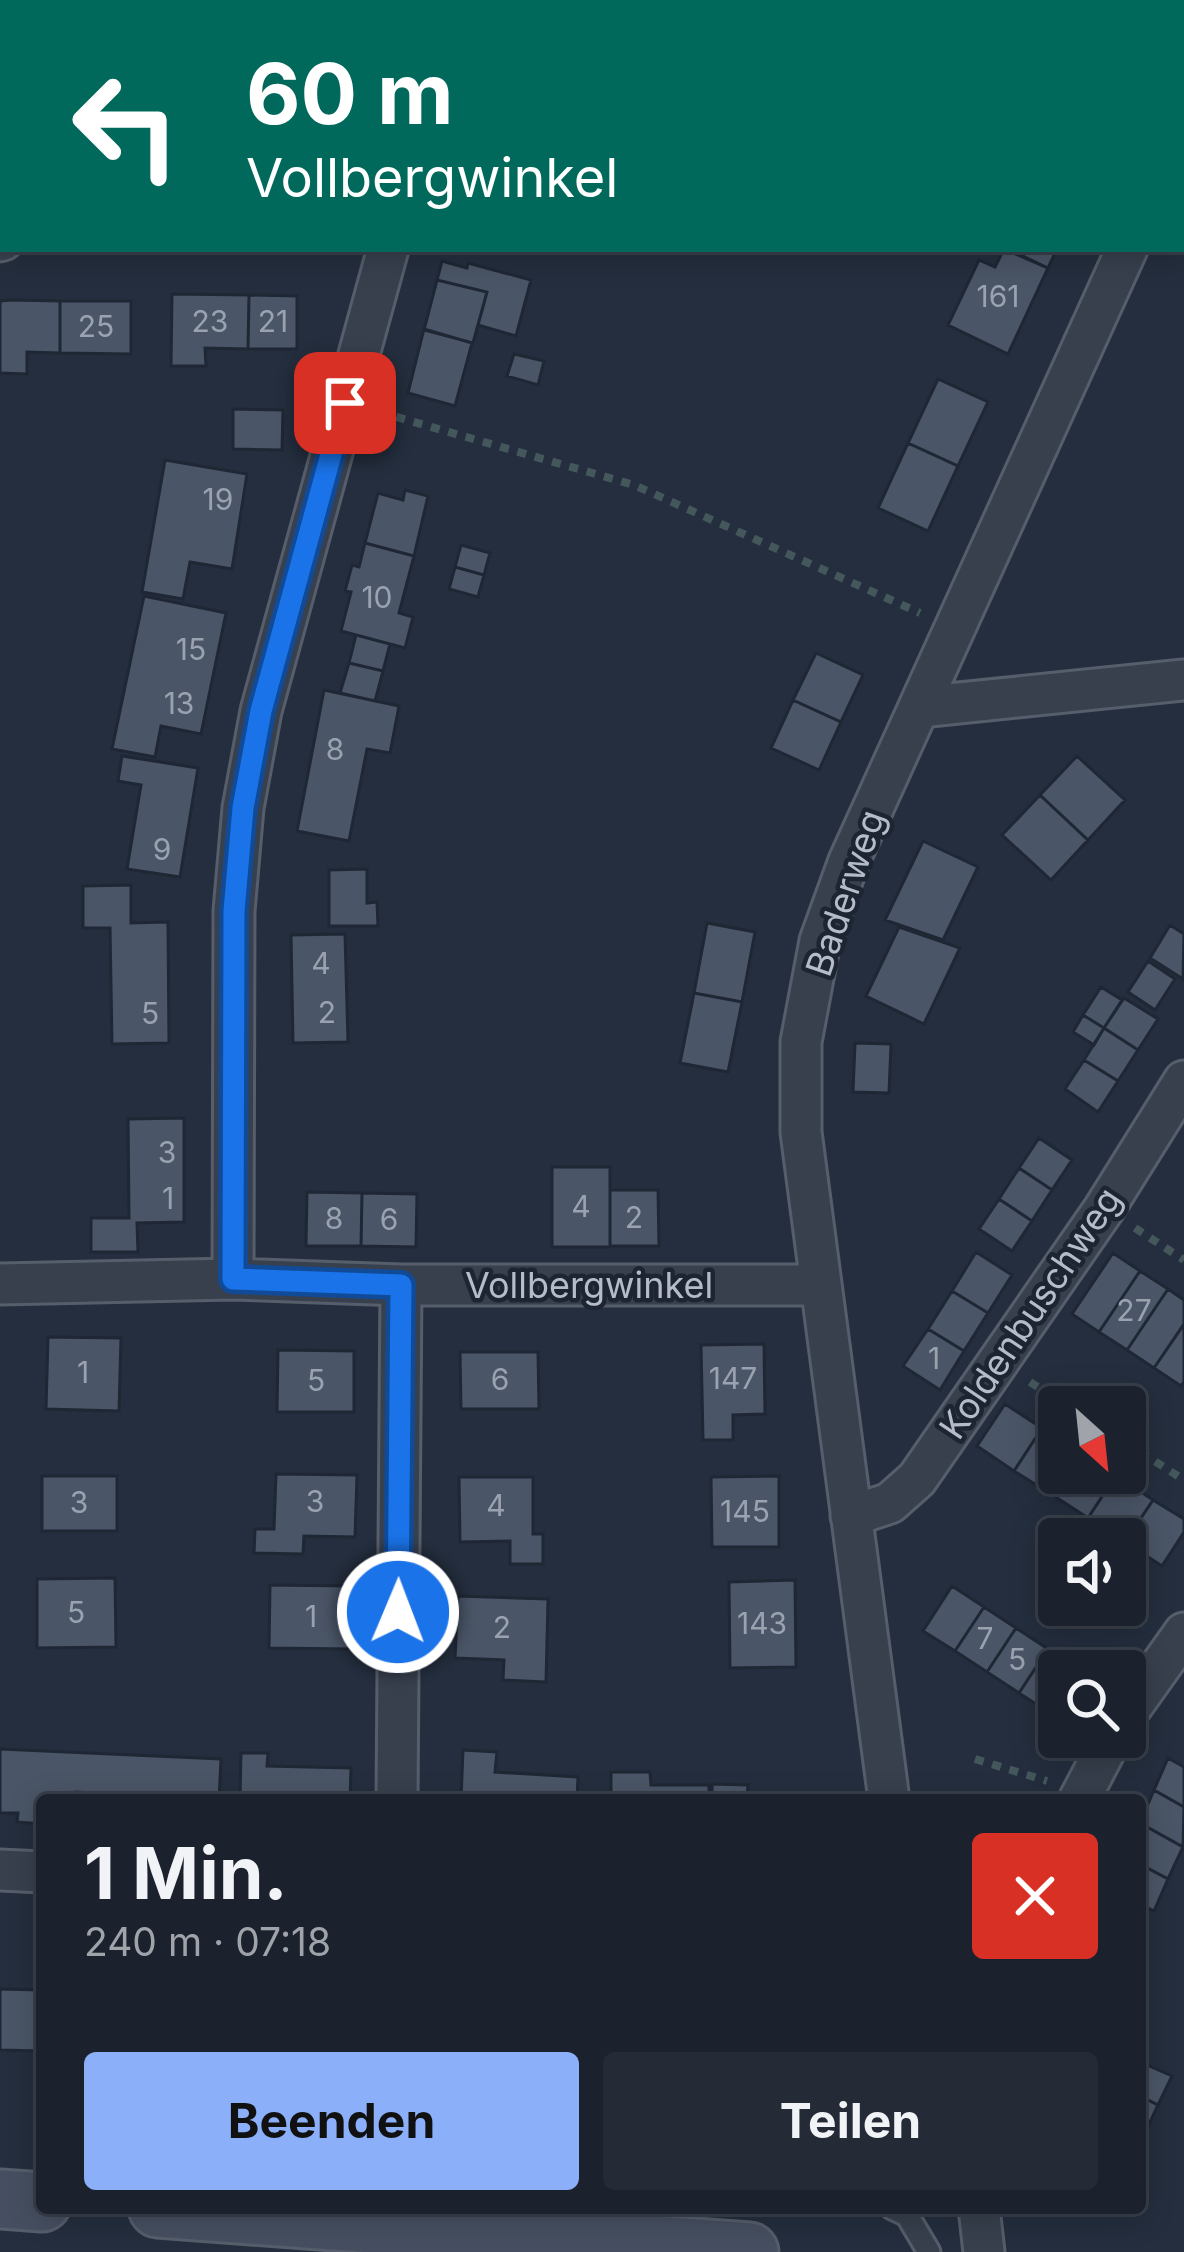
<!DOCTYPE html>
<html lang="de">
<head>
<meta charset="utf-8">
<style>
	body { margin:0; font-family:Inter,sans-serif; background:#242a36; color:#f1f3f6; height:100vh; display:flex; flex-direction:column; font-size:45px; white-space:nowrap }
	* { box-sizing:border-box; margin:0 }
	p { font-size:39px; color:#a0a4aa }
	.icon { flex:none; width:66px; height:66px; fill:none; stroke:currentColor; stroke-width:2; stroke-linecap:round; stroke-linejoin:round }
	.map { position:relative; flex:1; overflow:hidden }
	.sheet { position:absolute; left:36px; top:1794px; width:1110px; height:420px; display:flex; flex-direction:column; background:#1b222e; border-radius:12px; box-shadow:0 6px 30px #0003,0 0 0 3px #393f4a }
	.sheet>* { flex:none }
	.hud { position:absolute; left:0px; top:0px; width:1185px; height:252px; box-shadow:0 6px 30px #0003,0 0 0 3px #393f4a; background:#00695c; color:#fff; overflow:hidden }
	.needle { width:78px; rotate:153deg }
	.tools { position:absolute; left:1038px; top:1386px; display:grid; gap:24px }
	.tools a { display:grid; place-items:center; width:108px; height:108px; border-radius:12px; background:#1b222e; box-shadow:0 6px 30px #0003,0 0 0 3px #393f4a; font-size:60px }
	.pin { position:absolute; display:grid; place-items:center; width:102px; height:102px; color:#fff; margin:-51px; border-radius:24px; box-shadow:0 6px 18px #0006 }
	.me { position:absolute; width:132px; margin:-66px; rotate:1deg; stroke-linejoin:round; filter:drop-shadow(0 0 9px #0008) }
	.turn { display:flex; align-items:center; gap:42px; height:252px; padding:0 48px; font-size:54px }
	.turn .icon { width:156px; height:156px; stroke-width:2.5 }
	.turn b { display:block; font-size:84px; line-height:102px }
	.round { display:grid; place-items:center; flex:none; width:126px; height:126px; border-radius:12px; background:#242a36 }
	.overview { display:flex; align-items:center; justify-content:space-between; height:204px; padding:0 48px }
	h1 { font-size:72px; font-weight:700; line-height:90px }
	.primary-button { display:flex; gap:24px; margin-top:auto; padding:24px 48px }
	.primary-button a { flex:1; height:138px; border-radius:12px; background:#8baff8; color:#111; font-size:48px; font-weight:700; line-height:138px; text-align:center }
	.primary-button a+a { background:#242a36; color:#f1f3f6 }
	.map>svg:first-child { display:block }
	.building { fill:#4a5567; stroke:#1f2735; stroke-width:3 }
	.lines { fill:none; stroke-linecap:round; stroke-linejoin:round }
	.lane-casing { stroke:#565e6c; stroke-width:27 }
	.street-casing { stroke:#565e6c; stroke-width:45 }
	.secondary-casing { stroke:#565e6c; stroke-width:63 }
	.path { stroke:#44585c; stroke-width:8; stroke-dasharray:9 9; stroke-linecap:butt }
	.lane { stroke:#38404e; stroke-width:21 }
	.street { stroke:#38404e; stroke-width:39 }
	.secondary { stroke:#464f61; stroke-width:57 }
	.route-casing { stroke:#114b97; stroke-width:30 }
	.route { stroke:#1a73e8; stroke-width:21 }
	.labels { text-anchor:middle; stroke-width:9; stroke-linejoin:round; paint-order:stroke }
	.number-label { font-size:30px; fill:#9aa2b0 }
	.street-label { font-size:36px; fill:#b5bbc9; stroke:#1d2533 }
</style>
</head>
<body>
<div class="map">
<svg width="1184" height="2252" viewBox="0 0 1184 2252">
	<rect width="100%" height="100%" fill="#242e3e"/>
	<path class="building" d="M1004,249L1048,268L1008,354L948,325L979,260L995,267Z
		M1008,249H1057L1048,268Z
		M442,261L467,268L468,263L531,280L516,336L478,325L487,292L437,280Z
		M437,280L487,292L473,343L424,330Z
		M172,294L249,295L248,349L205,348L206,366H171Z
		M249,295L297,296V349H248Z
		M12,300L60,301V353L27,352V374L0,373V301Z
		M60,301H131V354L60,353Z
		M424,329L472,343L455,406L408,393Z
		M514,354L544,361L538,385L507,376Z
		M938,379L988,402L958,466L908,443Z
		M233,409L283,410L282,450L233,449Z
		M908,443L958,466L928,531L878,508Z
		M165,460L247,474L232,569L190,562L183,599L142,592Z
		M405,490L428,496L414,556L365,543L378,493L403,500Z
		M365,543L414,556L399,613L413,617L405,648L341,631L351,592L345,591L352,565L359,567Z
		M461,545L490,553L484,575L455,567Z
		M455,567L484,575L478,597L449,589Z
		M144,596L226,613L201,734L161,726L155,757L112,749Z
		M356,635L390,644L383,671L349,663Z
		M816,653L863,675L841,722L793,700Z
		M349,663L383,671L375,701L340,693Z
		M324,690L399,706L390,753L367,749L349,841L297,831Z
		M793,700L841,722L819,770L771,748Z
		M122,756L198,768L180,877L127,869L141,785L118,781Z
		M1077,756L1125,800L1088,840L1040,795Z
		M1040,795L1088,840L1051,880L1002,835Z
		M923,841L978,867L943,940L885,920Z
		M367,869V903L377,902L378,926H329V870Z
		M131,885V923L168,922L169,1043L112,1044L110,928H83V886Z
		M707,923L755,932L742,1002L694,993Z
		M1170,925L1184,934L1183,979L1150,958Z
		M899,927L960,948L924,1024L866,996Z
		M345,934L348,1042L293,1043L291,935Z
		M1148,961L1175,979L1155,1010L1128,992Z
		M1101,987L1122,1000L1104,1028L1083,1015Z
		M694,993L742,1002L728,1072L680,1063Z
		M1124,998L1158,1019L1138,1050L1104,1028Z
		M1083,1015L1104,1028L1094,1045L1073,1032Z
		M1104,1028L1138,1050L1118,1081L1084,1060Z
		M855,1043L891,1044L889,1093L853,1092Z
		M1084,1060L1118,1081L1098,1112L1065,1089Z
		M184,1118V1222L137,1223L138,1252H91V1218H129L128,1119Z
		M1039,1138L1072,1160L1052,1190L1019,1168Z
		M552,1167H610V1247H552Z
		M1019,1168L1052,1190L1032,1221L999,1199Z
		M610,1190H658L659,1246H610Z
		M307,1192L362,1193L361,1246H306Z
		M362,1193L417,1194L416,1247L361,1246Z
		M999,1199L1032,1221L1012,1251L979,1229Z
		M976,1252L1012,1275L988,1313L952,1291Z
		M1113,1253L1140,1271L1099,1332L1072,1314Z
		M1140,1271L1168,1289L1127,1350L1099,1332Z
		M1168,1289L1184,1300V1324L1154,1368L1127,1350Z
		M952,1291L988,1313L964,1351L928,1329Z
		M1184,1324V1382L1181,1386L1154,1368Z
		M928,1329L964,1351L940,1390L903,1366Z
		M48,1337L121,1338L119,1411L46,1409Z
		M764,1344L765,1414L733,1415V1440H703L701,1345Z
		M278,1350L354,1351V1412H277Z
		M460,1352H538L539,1409H461Z
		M1005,1404L1042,1428L1014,1471L977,1446Z
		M1042,1428L1059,1439V1473H1065L1051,1494L1014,1471Z
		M1065,1473H1112L1116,1475L1088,1518L1051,1494Z
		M276,1474L357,1475L355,1537L304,1536L303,1554L254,1553L255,1529H274Z
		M1116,1475L1153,1500L1125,1542V1539H1120L1088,1518Z
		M42,1476H117V1531H42Z
		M779,1476V1547H712L711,1477Z
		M459,1477H533V1534H543V1564H510V1541L460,1542Z
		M1153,1500L1184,1519V1532L1162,1566L1125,1542Z
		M115,1578L116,1647L37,1648V1579Z
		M795,1580L796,1667L730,1668L729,1582Z
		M270,1585L351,1586V1649L269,1648Z
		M952,1586L984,1607L955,1651L923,1631Z
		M458,1596L548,1599L546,1682L503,1680L504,1660L455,1658Z
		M984,1607L1016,1628L987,1672L955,1651Z
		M1016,1628L1048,1649L1019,1693L987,1672Z
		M1048,1649L1080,1669L1059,1671V1701L1051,1714L1019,1693Z
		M0,1749L221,1759L219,1800H131L132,1795L76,1792V1800H42V1824L17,1822L18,1813H0Z
		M463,1750L497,1752L495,1772L578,1777L577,1800H461Z
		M241,1753H268L267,1766L351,1768L350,1800H263V1797H240Z
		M1168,1758L1184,1767V1807L1154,1790Z
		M611,1772H650L651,1785H709V1800H611Z
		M712,1784L748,1785L747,1796L818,1797V1800H712Z
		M1154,1790L1184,1807L1183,1847L1140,1823Z
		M1140,1823L1183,1847L1168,1879L1140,1864Z
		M1140,1864L1168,1879L1154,1911L1140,1904Z
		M0,1989L42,1990V2051L0,2050Z
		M1140,2062L1172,2076L1158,2105L1140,2096Z
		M1140,2096L1158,2105L1145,2133L1140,2131Z"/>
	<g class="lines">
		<g class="lane-casing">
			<path id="lane" d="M892,2208L907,2215L929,2252"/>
		</g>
		<g class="street-casing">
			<path id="street" d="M1182,127L1184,123
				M0,241L3,240
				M920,707L1184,680
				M233,1279L234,911L243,808L261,711L388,249
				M0,1284L233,1279L401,1285H819
				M851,1516L890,1503L917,1479L1104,1209L1184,1081
				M1125,1716L1184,1633
				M397,1800L401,1285
				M889,1800L801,1132V1042L820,941L849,861L1127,249
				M1079,1800L1112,1737
				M0,1870L42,1872
				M979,2208L984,2252"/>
		</g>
		<g class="secondary-casing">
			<path id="secondary" d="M0,2199L42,2202
				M158,2208L749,2252"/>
		</g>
		<path class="path" d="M627,0V3
			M379,412L634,485L920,613
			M1135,1228L1184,1260
			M1030,1382L1069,1407
			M1125,1442L1184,1480
			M975,1759L1047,1781"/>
		<use href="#lane" class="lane"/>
		<use href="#street" class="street"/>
		<use href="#secondary" class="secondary"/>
	</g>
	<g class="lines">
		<g class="route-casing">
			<path id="route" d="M345,403L261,711L243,808L234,911L233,1279L401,1285L398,1612"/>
		</g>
		<use href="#route" class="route"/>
	</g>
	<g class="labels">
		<g class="number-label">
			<text x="998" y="307">161</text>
			<text x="210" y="332">23</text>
			<text x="273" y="332">21</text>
			<text x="96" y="337">25</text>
			<text x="218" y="510">19</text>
			<text x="377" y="608">10</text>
			<text x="191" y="660">15</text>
			<text x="179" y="714">13</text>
			<text x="335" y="760">8</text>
			<text x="162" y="860">9</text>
			<text x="321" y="974">4</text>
			<text x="327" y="1023">2</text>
			<text x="150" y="1024">5</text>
			<text x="167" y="1163">3</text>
			<text x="168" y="1209">1</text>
			<text x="581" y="1217">4</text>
			<text x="634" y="1228">2</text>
			<text x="334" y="1229">8</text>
			<text x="389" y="1230">6</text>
			<text x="1134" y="1321">27</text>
			<text x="934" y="1369">1</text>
			<text x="83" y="1383">1</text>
			<text x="733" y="1389">147</text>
			<text x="500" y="1390">6</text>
			<text x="316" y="1391">5</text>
			<text x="315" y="1512">3</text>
			<text x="79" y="1513">3</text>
			<text x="496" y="1516">4</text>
			<text x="745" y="1522">145</text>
			<text x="76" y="1623">5</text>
			<text x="311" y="1627">1</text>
			<text x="762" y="1634">143</text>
			<text x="502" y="1638">2</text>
			<text x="985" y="1649">7</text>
			<text x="1017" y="1670">5</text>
		</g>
		<g class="street-label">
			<text transform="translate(845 893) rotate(-71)" y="13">Baderweg</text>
			<text x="589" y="1298">Vollbergwinkel</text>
			<text transform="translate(1030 1313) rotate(-56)" y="13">Koldenbuschweg</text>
		</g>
	</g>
</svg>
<div class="tools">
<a><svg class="needle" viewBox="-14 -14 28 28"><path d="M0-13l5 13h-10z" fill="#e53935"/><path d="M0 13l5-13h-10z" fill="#a0a4aa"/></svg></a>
<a><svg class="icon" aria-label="sound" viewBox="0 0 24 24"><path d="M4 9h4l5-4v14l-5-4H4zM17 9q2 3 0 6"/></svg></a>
<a><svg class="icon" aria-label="search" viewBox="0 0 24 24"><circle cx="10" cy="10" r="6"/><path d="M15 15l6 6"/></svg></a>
</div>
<div class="pin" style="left:345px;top:403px;background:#d93025"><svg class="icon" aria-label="arrive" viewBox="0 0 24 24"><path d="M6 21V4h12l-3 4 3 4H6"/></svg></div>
<svg class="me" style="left:398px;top:1612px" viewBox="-20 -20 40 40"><circle r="17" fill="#1a73e8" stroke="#fff" stroke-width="3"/><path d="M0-11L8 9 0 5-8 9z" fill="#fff"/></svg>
<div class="hud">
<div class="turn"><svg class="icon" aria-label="left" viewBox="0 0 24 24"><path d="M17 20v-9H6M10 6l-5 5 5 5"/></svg><div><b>60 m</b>Vollbergwinkel</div></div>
</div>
<section class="sheet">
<div class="overview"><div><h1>1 Min.</h1><p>240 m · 07:18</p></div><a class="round" style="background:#d93025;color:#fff"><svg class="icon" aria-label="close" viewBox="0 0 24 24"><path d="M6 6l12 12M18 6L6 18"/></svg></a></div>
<div class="primary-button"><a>Beenden</a><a>Teilen</a></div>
</section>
</div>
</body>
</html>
